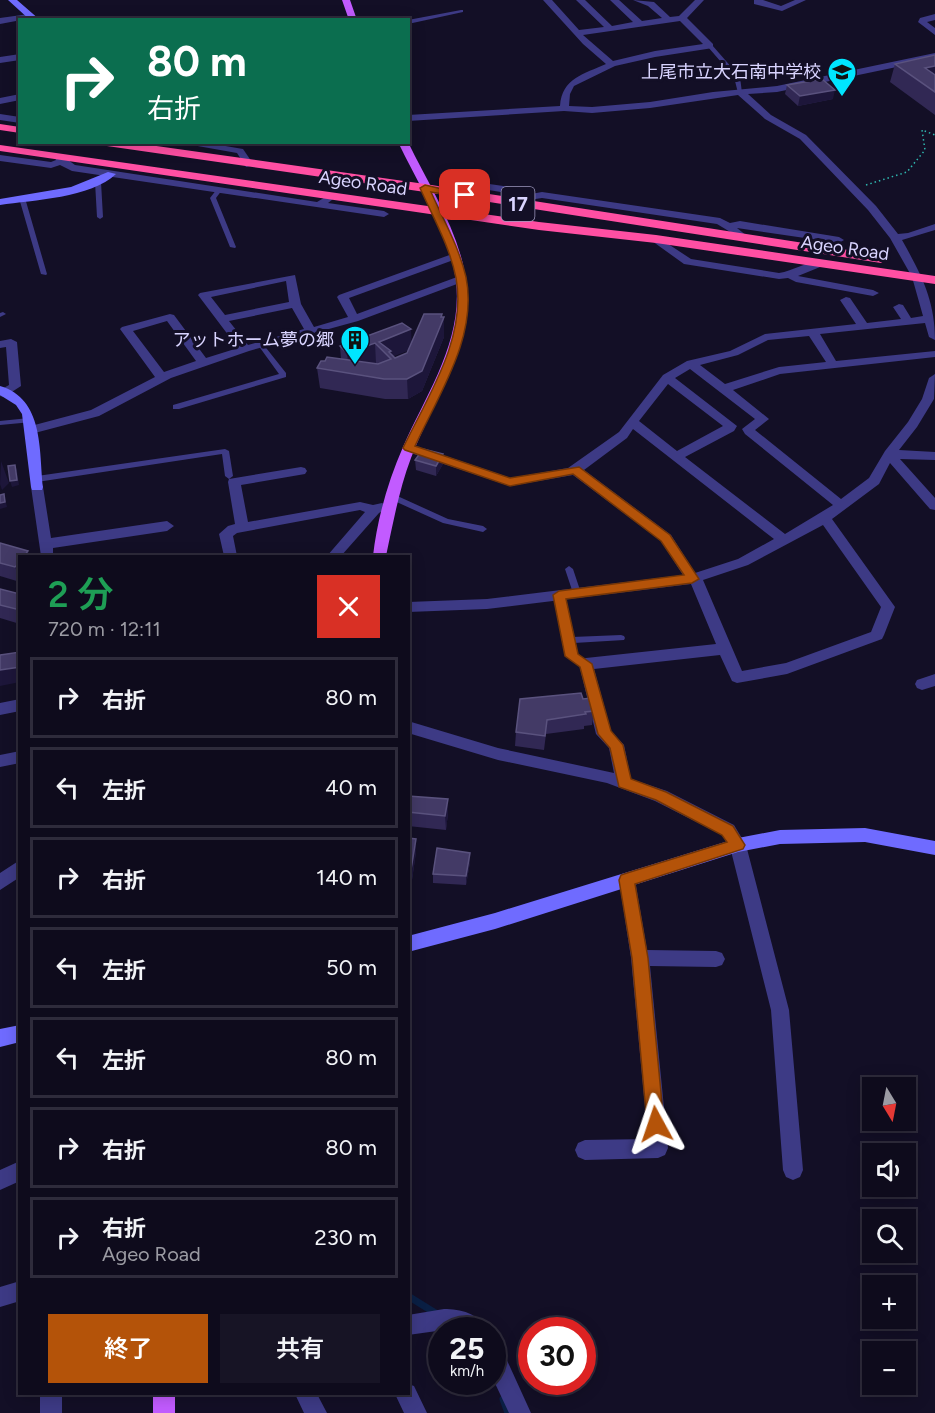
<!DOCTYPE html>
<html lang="ja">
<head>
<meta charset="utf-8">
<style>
	body { margin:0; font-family:Figtree,"Noto Sans JP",sans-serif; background:#171425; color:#f1f3f6; height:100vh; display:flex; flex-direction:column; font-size:22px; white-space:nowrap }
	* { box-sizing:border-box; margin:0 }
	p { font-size:20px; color:#9b9ba3 }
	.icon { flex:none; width:33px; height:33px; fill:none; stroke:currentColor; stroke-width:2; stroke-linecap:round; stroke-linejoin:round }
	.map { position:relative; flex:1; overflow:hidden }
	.details { position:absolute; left:18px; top:555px; width:392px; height:840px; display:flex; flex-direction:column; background:#0e0b1c; border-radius:0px; box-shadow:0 3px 15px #0003,0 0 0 2px #2e2b3b }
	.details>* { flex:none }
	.top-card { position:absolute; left:18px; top:18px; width:392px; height:126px; border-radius:0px; box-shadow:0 3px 15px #0003,0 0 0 2px #2e2b3b; background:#0b6e4f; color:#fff; overflow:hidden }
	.needle { width:39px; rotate:170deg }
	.controls { position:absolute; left:862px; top:1077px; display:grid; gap:12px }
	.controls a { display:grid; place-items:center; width:54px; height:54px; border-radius:0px; background:#0e0b1c; box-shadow:0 3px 15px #0003,0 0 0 2px #2e2b3b; font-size:30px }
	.speed { position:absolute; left:428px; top:1317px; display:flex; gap:12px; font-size:30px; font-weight:700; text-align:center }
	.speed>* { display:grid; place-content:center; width:78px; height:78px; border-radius:50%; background:#0e0b1c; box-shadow:0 3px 15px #0003,0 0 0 2px #2e2b3b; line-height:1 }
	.speed small { font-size:15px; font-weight:400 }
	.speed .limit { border:9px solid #d22; background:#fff; color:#111 }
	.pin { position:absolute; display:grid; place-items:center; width:51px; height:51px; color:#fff; margin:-26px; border-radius:12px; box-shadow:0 3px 9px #0006 }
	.me { position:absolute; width:66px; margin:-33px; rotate:355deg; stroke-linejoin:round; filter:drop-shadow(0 0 4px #0008) }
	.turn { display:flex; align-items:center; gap:21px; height:126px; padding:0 30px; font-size:27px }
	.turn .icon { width:78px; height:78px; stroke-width:2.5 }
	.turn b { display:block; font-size:42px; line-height:51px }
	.round { display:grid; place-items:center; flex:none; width:63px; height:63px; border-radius:0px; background:#171425 }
	.summary { display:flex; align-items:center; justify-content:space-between; height:102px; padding:0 30px }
	h1 { font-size:36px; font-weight:600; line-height:45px; color:#1e9e55 }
	.primary-button { display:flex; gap:12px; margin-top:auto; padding:12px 30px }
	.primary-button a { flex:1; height:69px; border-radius:0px; background:#b45309; color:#fff; font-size:24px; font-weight:600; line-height:69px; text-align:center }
	.primary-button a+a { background:#171425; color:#f1f3f6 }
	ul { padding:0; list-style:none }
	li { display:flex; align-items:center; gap:18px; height:81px; margin:0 12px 9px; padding:0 18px; border:3px solid #2e2b3b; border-radius:0px }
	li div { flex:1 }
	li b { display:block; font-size:22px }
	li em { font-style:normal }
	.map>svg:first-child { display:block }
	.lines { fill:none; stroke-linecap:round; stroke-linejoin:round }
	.stream { stroke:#0a1f44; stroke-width:7 }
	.path { stroke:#2fb8b0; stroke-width:1.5; stroke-dasharray:1.5 3; stroke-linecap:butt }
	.lane { fill:#3d3a85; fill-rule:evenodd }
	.street { fill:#3d3a85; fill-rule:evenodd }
	.secondary { fill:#6f6bff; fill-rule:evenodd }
	.primary { fill:#c25bff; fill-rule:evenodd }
	.highway { fill:#ff4fa3; fill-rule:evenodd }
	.wall { fill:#312854; fill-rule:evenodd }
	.shaded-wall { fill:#1d163a }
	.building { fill:#433a66; stroke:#5a527e; stroke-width:1.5 }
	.route { fill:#b45309; stroke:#753606; stroke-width:1.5 }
	.labels { text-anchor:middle; stroke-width:6; stroke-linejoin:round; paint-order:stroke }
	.far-poi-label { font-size:18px; fill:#d9d4ff; stroke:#130f26; text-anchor:end }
	.far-street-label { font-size:18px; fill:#d9d4ff; stroke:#130f26 }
	.shield { fill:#130f26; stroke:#9e99be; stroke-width:1.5 }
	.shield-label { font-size:20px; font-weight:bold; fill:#d9d4ff }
</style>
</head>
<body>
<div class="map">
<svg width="935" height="1413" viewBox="0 0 935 1413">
	<rect width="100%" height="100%" fill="#130f26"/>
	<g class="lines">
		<path class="stream" d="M408,1296L437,1314
			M503,1399L508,1413"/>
		<path class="path" d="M866,185L907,172L925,150L922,130L935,135"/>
		<path class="lane" d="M461,10H463V12L408,24V20Z
			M708,45H712L740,77L742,93H738L734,77L708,47Z
			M98,180L101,182L103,217L100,219L97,217L95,182Z
			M219,188L222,190L216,198L236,247L235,248L230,247L210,198L217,189Z
			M20,197L25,198L47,274L46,275L41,274L19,198Z
			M3,312L6,314L0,317V313Z
			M261,343L263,344L286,373V377L179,409H173V405L279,374L258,345Z
			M29,418L33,420L32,422L0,425V421Z
			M225,449L229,451L233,476L229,479L225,476L222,454L37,482L33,479L37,476Z
			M393,494L448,519L483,526L487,529L483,532L443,523L390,499L389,497L390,495Z
			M569,566L573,569L581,593L580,595L577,596L573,593L565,569Z
			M559,592L563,595L572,637L621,635L624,636L625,638L624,640L574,643L576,654L589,662L590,664L589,666H583L569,658L555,595Z"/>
		<path class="street" d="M543,0H552L579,30L604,27L576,0H585L612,26L633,22L610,0H619L642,21L662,18L648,6L633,0L654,2L670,17L679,16L695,0H704L687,18L713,44V48L655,57L615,66L574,86L570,94L569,106L592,107L650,102L713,92L777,86L935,53V59L777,92L748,94L771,115L806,135L876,206L898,234L908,233L935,224V230L902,240C921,274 935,300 935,340L929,337L925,323L820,334L836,361L935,351V357L780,374L733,390L769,419L755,430L841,499L869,478L885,451L908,422L922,399L929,378L935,374L934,399L917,427L899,450L935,452V460L900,459L935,498V510L930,509L890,463L879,484L832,519L895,607L884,635L882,639L787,674L737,683L732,681L720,655L594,669L611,731L624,745L631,779L667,791L734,825L746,845L789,1010L803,1170L800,1177L793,1180L786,1177L783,1170L771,1010L730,847L722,835L655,801L607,783L498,760L408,733V721L498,748L614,773L609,748L596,734L579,664L581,660L586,658L716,644L691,584L487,609L408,612V602L487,599L683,575L661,541L573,475L510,486L405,451L403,448L409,444L413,445L511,478L568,468L619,432L663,375L687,361L730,351L765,334L856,324L840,300L846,297L850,298L867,323L901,319L893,307L899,304L903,305L911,318L923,316L912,277L890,238L868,210L800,139L765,119L738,95L650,108L592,113L564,111L408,121V115L560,106C562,78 584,74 606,64L583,44ZM680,21L703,44L655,51L613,61L583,35ZM809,336L826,362L779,367L725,384L700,365L738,355L768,340ZM690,369L755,419L742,429L745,434L833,505L785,534L685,457L734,431L737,426L675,378ZM668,384L723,426L677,451L639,421ZM633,429L774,539L738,559L695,573L671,535L584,470L627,438ZM823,525L881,607L871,632L786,663L742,671L703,580L748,565Z
			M754,0H763L781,6L795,0H806L782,11L754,4Z
			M29,14L33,16L32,18L0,24V18Z
			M935,14V20L927,22L935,28V35L918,22L920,18Z
			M20,54V60L0,63V57Z
			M20,94V100L0,104V98Z
			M0,114L20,117V123L0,120Z
			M175,142H202L243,149L254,165L246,167L237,153Z
			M60,154L75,165L317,202L332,193L337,196L328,203L384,211L389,214L384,217L72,171L60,165L51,168L0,161V155L51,162L56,160L55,157Z
			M462,180L523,189L531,194L542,192L720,218L730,223L740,221L839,237L844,240L839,243L737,228L747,236L742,239L717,224L542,198L529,200L520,195L458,185V181Z
			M656,236L691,259L779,273C794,271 810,259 825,261V265L798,276L873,290L879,293L873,296L796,282L788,278L779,279L684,264L652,241L651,239Z
			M455,253L460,256L459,258L349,298L357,314L457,277H465V281L358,321L249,351L171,378L99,416L31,434L25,430L27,427L91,410L155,377L120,329L122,327L170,314L174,315L206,358L238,348L198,295L200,293L295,275L301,304L314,327L348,317L337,297L339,295ZM286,281L289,302L225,315L211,297ZM292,308L304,329L248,345L229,321ZM167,321L196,361L164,372L133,331Z
			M11,339L17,342L21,386L4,397L0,396V390L9,385L6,347L0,348V341Z
			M301,467L305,468L307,471L305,474L241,485L248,522L360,502L373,505L382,503L389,507L379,513L341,556H327L365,512L360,510L237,533L233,536L237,556H224L219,534L228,526L235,524L228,482L229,479Z
			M37,483L43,487L51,538L167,521L174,526L167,531L53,548V556H41L31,487Z
			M935,674V686L922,690L917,688L915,684L917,680Z
			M20,699V711L0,715V703Z
			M20,751V763L0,767V755Z
			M20,860V877L0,890V873Z
			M627,873L633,875L635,880L647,950L716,951L722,953L725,959L722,965L716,967L650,966L668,1148L665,1155L658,1158L585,1160L578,1157L575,1150L578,1143L585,1140L648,1139L631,958L619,880L621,875Z
			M20,1161V1181L0,1190V1170Z
			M20,1281V1301L0,1307V1287Z
			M444,1309C460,1309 480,1313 485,1330H444L408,1335V1315Z
			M492,1342L500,1345L531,1413H509L492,1377Z
			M408,1384L414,1386L427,1413H404L395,1394H408Z
			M40,1394H62V1413H40Z
			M295,1394H317L327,1413H304Z"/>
		<path class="secondary" d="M8,0H17L40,20H30Z
			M108,172L116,174C91,198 33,200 0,205V199L71,187Z
			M0,386C44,399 39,450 43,487L42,490H32L31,487L22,414L16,405L0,395Z
			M865,828L935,841V855L865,842L780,844L738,852L495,929L408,952V936L495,913L738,838L780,830Z
			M20,1025V1042L0,1047V1029Z"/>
		<path class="primary" d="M342,0H350L357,20H349Z
			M398,142H408C429,186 460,232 466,281C475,346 433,400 411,458C399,490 393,523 386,556H373C377,520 388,481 403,447C426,394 463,342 456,281C449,232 419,186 398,142Z
			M153,1394H175V1413H153Z"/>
		<path class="highway" d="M0,124L20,127V133L0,130Z
			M95,142H128L425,184L881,255L887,259L881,263L425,192L100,145Z
			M0,145L539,222L656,235L935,276V284L656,243L539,230L0,151Z"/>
	</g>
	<path class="wall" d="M935,55V115L890,82L895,64Z
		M787,85L833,99L798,106L785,94Z
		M442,314V317H444V337L422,391L408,399H385L320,388L317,368L325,361L341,359L340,346L402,323L412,342ZM409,350L407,353L395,358L393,356Z
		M415,460L443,464L436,476L416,470Z
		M0,543L20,556V582L0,576Z
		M0,589L20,594V624L0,618Z
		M583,699L594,711L592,725L584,726V729L546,734L544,750L515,746L516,732Z
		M408,796L448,813L446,830L408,826Z
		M408,838L416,852L409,901H408Z
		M470,862L466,885L433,883V874Z"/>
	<path class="shaded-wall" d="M935,66V83L925,68Z
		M835,90L833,99L798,106L800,96Z
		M442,314V321L444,317V337L422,391L408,399L407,379Z
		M411,329L412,349L392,357L379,342Z
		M375,343L376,363L349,373L347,353Z
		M443,454V464L436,476V466Z
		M1,461L9,483L2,490L0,484Z
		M15,465L17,470L19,485L12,487L10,481Z
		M4,494L7,507L0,509V503Z
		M28,551L30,556H24Z
		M20,562V578L15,567Z
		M20,605V618L16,609Z
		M20,667V682L0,686V670Z
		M448,799V813L446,830L445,816Z
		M416,839V852L409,901V888Z
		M470,853V862L466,885V876Z"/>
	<path class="building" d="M935,55V66L925,68L935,75V92L895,64Z
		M822,79L835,90L800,96L787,85Z
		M424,314H442L441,317H444L422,371L407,379H384L317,368L321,361H325L327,357L378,364L391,359L375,343L347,353L340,346L402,323L411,329L379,342L391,351L389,352L395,358L407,353Z
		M423,449L443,454L436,466L415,460Z
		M15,465L17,480L10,481L8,466Z
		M4,494L5,502L0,503V495Z
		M0,543L28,551L24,556H20V562L15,567L0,563Z
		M0,589L20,594V605L16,609L0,605Z
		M20,652V667L0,670V655Z
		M581,693L583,699L591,698L594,711L585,712L586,714L547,720L545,736L516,732L520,699Z
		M408,796L448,799L445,816L408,812Z
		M408,838L416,839L408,888Z
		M437,848L470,853L466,876L433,874Z"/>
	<path class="route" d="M425,185L469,195L465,198L431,192C443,219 459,247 466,277C478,336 439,394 415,446L510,478L579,467L670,535L699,579L692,583L566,599L578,654L592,664L611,731L623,745L631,779L666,792L733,826L745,845L743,849L635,884L648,958L664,1124L662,1130L656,1133L650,1130L647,1124L632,958L619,880L621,875L627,873L727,842L722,835L656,800L619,787L610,748L598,734L580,667L565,656L553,595L559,591L684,575L661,541L573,474L510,486L405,450L403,448C428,396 467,338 456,278C450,247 433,217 420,188Z"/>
	<defs>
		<g id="school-pin" transform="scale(1.5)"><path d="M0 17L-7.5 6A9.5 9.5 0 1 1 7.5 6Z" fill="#00e5ff" stroke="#130f26"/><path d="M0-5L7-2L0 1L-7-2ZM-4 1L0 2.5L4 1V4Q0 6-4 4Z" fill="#111"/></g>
		<g id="building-pin" transform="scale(1.5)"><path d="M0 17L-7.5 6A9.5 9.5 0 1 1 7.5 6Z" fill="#00e5ff" stroke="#130f26"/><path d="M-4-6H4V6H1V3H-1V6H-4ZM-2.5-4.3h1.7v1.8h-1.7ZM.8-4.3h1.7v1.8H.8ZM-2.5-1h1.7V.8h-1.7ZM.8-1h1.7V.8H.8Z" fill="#111"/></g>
	</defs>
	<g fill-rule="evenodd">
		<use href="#school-pin" x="842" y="72"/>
		<use href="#building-pin" x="355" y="340"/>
	</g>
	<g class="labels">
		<g class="far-poi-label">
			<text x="821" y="78">上尾市立大石南中学校</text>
			<text x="334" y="346">アットホーム夢の郷</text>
		</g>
		<g class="far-street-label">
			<text transform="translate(363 183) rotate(8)" y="6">Ageo Road</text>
			<text transform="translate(845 248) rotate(8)" y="6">Ageo Road</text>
		</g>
		<rect class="shield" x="501.5" y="187" width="33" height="34" rx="4.5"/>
		<g class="shield-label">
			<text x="518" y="211">17</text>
		</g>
	</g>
</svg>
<div class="controls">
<a><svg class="needle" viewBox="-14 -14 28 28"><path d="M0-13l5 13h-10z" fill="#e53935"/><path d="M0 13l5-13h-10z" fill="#9b9ba3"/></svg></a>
<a><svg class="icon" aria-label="sound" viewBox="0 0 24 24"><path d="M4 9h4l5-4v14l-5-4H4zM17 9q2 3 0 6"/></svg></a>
<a><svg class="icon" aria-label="search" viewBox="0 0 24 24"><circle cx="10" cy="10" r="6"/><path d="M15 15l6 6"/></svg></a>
<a>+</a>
<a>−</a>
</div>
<div class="speed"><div>25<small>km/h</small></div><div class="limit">30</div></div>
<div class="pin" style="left:465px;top:195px;background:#d93025"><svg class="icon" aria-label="arrive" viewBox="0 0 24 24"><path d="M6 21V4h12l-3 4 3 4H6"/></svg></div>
<svg class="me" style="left:656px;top:1124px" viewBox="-20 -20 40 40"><path d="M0-17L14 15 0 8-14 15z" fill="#b45309" stroke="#fff" stroke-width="4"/></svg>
<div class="top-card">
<div class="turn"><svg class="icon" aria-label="right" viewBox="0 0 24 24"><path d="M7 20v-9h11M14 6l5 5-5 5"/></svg><div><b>80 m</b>右折</div></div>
</div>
<section class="details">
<div class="summary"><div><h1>2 分</h1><p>720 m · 12:11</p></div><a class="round" style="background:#d93025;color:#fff"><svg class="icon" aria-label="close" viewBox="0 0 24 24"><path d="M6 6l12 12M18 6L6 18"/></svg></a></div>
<ul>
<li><svg class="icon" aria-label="right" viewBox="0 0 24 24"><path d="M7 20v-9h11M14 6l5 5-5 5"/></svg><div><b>右折</b></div><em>80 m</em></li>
<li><svg class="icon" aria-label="left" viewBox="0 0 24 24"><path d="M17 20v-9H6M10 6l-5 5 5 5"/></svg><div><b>左折</b></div><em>40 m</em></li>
<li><svg class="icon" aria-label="right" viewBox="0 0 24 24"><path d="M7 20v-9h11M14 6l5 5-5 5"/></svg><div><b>右折</b></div><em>140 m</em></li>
<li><svg class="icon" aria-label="left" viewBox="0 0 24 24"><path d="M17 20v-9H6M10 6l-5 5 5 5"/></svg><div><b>左折</b></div><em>50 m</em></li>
<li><svg class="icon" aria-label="left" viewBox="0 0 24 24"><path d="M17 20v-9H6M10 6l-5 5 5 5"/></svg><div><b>左折</b></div><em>80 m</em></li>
<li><svg class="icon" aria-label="right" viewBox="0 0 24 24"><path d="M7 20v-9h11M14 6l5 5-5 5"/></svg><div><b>右折</b></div><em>80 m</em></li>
<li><svg class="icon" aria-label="right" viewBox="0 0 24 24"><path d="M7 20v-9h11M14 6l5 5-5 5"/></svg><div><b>右折</b><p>Ageo Road</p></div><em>230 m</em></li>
</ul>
<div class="primary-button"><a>終了</a><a>共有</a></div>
</section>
</div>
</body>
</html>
